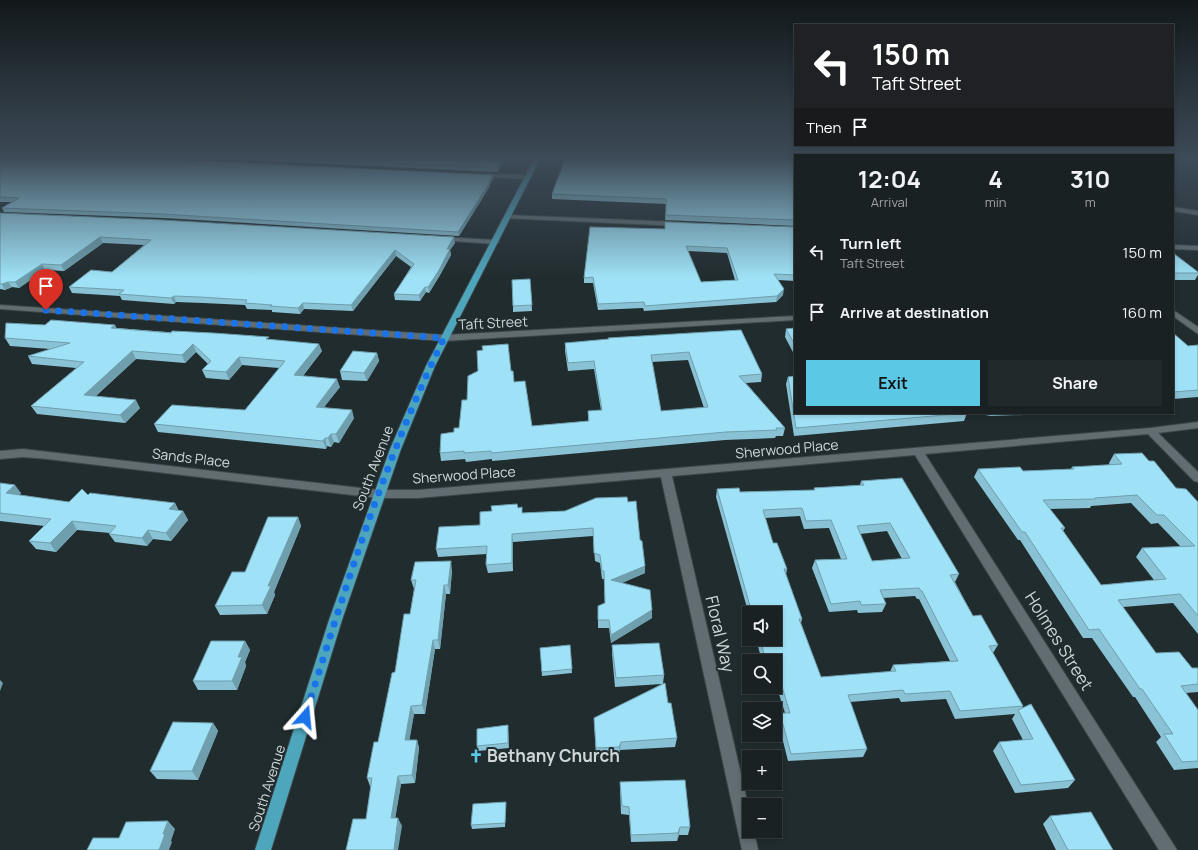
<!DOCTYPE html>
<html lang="en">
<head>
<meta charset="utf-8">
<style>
	body { margin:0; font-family:Manrope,sans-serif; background:#22292b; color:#f1f3f6; height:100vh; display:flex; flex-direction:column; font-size:15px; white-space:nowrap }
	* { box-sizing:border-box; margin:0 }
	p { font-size:13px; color:#9fa3a6 }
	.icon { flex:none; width:22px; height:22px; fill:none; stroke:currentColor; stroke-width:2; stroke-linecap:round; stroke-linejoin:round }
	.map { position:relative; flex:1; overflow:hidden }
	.side { position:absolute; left:794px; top:154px; width:380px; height:260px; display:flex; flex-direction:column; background:#192123; border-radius:0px; box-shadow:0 2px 6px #0003,0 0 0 1px #373e41 }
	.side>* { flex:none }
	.banner { position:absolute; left:794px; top:24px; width:380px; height:122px; border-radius:0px; box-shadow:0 2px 6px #0003,0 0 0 1px #373e41; background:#202124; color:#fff; overflow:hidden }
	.buttons { position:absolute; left:742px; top:606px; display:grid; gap:8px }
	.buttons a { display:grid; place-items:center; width:40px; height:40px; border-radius:0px; background:#192123; box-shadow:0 2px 6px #0003,0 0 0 1px #373e41; font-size:20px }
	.pin { position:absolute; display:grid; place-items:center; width:34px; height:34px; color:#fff; margin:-41px -17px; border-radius:50% 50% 50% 0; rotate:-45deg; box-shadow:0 0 4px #0007 }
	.pin .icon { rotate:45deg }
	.me { position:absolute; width:44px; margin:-22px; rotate:18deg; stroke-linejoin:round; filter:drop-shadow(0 0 3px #0008) }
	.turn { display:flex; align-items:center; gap:14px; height:84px; padding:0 12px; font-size:18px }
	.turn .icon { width:52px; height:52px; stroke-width:2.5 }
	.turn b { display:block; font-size:28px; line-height:34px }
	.then { display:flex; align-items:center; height:38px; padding:0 12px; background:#0003; gap:8px; font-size:15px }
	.eta { display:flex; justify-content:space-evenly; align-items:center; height:68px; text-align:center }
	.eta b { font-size:24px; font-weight:700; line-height:28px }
	.action { display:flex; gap:8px; margin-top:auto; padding:8px 12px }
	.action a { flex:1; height:46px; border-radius:0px; background:#5bc8e6; color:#111; font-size:16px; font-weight:700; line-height:46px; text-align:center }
	.action a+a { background:#22292b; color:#f1f3f6 }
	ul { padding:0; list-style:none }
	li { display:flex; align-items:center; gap:12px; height:60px; padding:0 12px }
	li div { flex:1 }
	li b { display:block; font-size:15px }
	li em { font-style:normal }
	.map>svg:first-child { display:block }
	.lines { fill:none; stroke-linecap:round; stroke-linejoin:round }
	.minor-casing { stroke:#3d4749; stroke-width:2 }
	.major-casing { stroke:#3d4749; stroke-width:2 }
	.minor { fill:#616d71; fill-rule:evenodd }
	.major { fill:#4ea6bd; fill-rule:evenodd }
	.wall { fill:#89c2d4; fill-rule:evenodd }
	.shaded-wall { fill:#6f9ead }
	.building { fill:#9fe2f7; stroke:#6f9ead; fill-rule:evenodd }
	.route { stroke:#1a73e8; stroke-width:7; stroke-dasharray:0 12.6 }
	.labels { text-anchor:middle; stroke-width:4; stroke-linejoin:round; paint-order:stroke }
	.street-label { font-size:14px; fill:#d0d7d9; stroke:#212c2f }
	.near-street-label { font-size:17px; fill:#d0d7d9; stroke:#212c2f }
	.near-poi-label { font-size:17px; font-weight:bold; fill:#d0d7d9; stroke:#212c2f; text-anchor:start }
</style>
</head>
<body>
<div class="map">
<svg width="1198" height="850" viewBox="0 0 1198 850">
	<rect width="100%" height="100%" fill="#212c2f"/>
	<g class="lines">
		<g class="minor-casing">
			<path id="minor" d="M478,174L528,175L531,177L528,179L480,177L477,175Z
				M1173,207L1198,211V215L1173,211Z
				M507,215L679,222L682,224L679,226L505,218L504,217Z
				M441,237L495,240L499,242L495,244L439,240L438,239Z
				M1173,245L1198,246V250L1173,249Z
				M0,305L444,335L795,316V320L444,341L0,309Z
				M1173,310L1198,327V334L1173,316Z
				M1198,422V428L1158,433L1198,472V482L1194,481L1148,434L925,454L1177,850H1159L915,455L672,476L749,809V831H754L758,850H742L661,477L418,498H378L47,459L23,457L0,459V451L23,449L378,490H418L1150,428Z"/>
		</g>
		<g class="major-casing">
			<path id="major" d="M534,159H540L435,366L401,449L342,620L271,850H255L329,620L390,449L426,366Z"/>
		</g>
		<use href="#minor" class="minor"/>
		<use href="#major" class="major"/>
	</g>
	<path class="wall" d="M0,159L493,175V179L490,184V186L459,236L164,218L4,212L2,208L12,202H0Z
		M223,159H505L497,172Z
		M795,160V226L665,220L666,204L552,199V194Z
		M0,213L455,243L450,250L451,255L440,275L429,293L426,292L420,301L395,300L394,294L411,267L396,256L353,311L304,309L300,314L272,312V310L247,309L245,305L203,303L176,302L174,304L122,300L120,296L72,293L69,287L112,272L144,245L103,243L64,271L45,270L19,288L12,287L5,290L0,289Z
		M795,227V281L778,280L783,295L776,302L644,311L643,308L598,310L593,283H584V278L665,229ZM688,251L727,253L735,280L701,282Z
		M1173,253L1198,272V275L1195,280H1173Z
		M530,279L532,311L513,312V306Z
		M117,328L270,340L322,351L303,376L340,387L324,407L354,418L339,443L334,442L331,447L327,446L326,449L158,432L154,424L245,410L279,368L242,365L229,380L206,378L202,370L208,364L196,352L185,363L136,359L96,396L140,408L125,423L37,414L31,406L76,368L32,364L28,356L50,349L10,346L5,338Z
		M795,328V356L785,337L786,329Z
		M741,330L762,374L761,382L746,383L785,428L783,436H776L775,438L725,440L492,461V459L466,462L465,459L441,461L440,453L454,432L459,428L467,400L511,371L514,382L532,426L588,421V411L601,410L594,369L568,371L565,351V343ZM688,360L704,408L661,411L652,362Z
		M1173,333L1188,346L1198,345V397L1173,399Z
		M377,353L379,361L367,381L342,380L340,371Z
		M788,377L967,413L964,421L794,436L786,384Z
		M974,413H1050V414L991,416Z
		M1114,454L1149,461L1176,488L1198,502V634L1173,603L1123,607L1156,653L1192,668H1198V692L1186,693L1198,710V768L1174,770L1156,742L1161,737L1135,697H1133L1092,638H1083L1020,540H1018L974,477L978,469L1023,471L1071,469L1072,467L1110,465L1109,463ZM1131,503L1151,524L1158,523L1181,547L1142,548L1136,557L1154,580L1101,585L1063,531L1065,528L1049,509L1090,508L1091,506Z
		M861,481L959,574L955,582L973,616L998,645L993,653L1023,706L1022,708L1075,780L1068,788L1015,793L993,751L999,742L1023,740L1012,719L1015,714L955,719L946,699L901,702L899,698L850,702L867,749L863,757L788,761L778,721L780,713H785L777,688L769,689V687H775V661H762L756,639H775V613H749V615L716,497L717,489L740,492L814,490V488L860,485ZM800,516L804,529L829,528L841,559L815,560L812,568L829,612L857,610L858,613L882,612L886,604L883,598L915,596L917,599H919L950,661L893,665L890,672L821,677L801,623L802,619L786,575L787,569L773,543L765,518ZM887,531L902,559L872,561L860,534Z
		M0,483L21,493L19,495L69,502L88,495L175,503L179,511H183L188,520L171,541L153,539L147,546L115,542L109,534L110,533L77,530L56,552L36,549L29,541L44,526L0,521Z
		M628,502L640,540L645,573L622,583L652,618L611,643L609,628H598V606L605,604L604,579H602L600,563L595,561L593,536L513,542V571L488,573L486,565L487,554L438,557L436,549L480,525L518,508L523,513L565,511Z
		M298,517L301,526L274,592L275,595L267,614L220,615L215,606L245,572Z
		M452,570L450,594H446L440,649H435L425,714H414L409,740H417L419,748L415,783L401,784L395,818L402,826L366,819L371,786H370L367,778L378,742L410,614L414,589L411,580Z
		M245,641L250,650L245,662L246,666L237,690H198L193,681Z
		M570,645L572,673L542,676L540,648Z
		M612,645L664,675L663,684L677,738L675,747L620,750L619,755L596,757L594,718L662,684L615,687L612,654Z
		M213,723L218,731L198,780L157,779L150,771Z
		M508,725V730L509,748L478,751L477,746Z
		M620,782L690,827L688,835H679L677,841L631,842L629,815L621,814L620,790Z
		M506,806L505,827L472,829L471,825Z
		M1050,816L1113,850H1056L1043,824Z"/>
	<path class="shaded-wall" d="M502,159H505L497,172V168Z
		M493,175V179L490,184V186L459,236L458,232Z
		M100,237L103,243L64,271L61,265Z
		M454,237L455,243L450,250L451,255L440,275L429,293L428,287L447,249Z
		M395,250L396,256L353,311L351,305Z
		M42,264L45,270L19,288L15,282Z
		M8,282L12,287L5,290L2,284Z
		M425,287L426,292L420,301L419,295Z
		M784,289L783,295L776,302L777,296Z
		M174,296L176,302L174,304L171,298Z
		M303,303L304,309L300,314L298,308Z
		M115,325L119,332L111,328Z
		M193,344L196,352L185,363L182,355Z
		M319,344L322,351L297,383L294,375Z
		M132,351L136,359L88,403L84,395Z
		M377,353L379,361L367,381L364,373Z
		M239,357L242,365L229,380L226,372Z
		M337,379L340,387L318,415L316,407Z
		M136,400L140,408L125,423L120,415Z
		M352,410L354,418L339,443L336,434Z
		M331,434L334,442L331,447L328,438Z
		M325,438L327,446L326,449L323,441Z
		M15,485L21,493L12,502L6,493Z
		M175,503L179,512L169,509Z
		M183,511L188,520L171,541L166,533Z
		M298,517L301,526L274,592L275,595L267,614L262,605L268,586Z
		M72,521L77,530L56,552L50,543Z
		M148,530L153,539L147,546L142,538Z
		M512,534L513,542V571L512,563Z
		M451,561L452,570L450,594L448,585Z
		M645,566V573L610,588L611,580Z
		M444,585L446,594L440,649L438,640Z
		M652,610V618L611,643V635Z
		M433,640L435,649L425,714L422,705Z
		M245,641L250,650L245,662L246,666L237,690L232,681L238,657Z
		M0,680L3,683L0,691Z
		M411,706L414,714L408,749L405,740Z
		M213,723L218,731L198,780L192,771Z
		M508,725V730L509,748L508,743Z
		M417,740L419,748L415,783L412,775Z
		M621,742L620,750L619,755V747Z
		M398,776L401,784L394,826L391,818Z
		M398,818L402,826L398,850H394Z
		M168,821L175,829L171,841L172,842L169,850H159L163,834Z
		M680,827L679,835L677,841L678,833Z"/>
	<path class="building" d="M0,159H162L493,175L489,182H490L458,232L162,214L2,208L19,198L0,197Z
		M302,159H502L497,168Z
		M565,159H763L795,160V220L666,215V199L552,194Z
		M0,213L162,220L454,237L447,249H450L439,270L428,287H425L419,295L394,294L414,264L395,250L351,305L303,303L298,308L270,306L272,305L245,303L247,300L200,297L174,296L171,298L119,294L124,290L69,287L91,270L112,272L151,240L100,237L61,265L42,264L15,282H8L2,284H0Z
		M665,222L795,227V275L774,274L784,289L777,296L645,306L644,302L598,304L593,277L584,278L590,227L665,229ZM686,246L727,248L738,280L701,282Z
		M1173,253L1198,272V273H1173Z
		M530,279L532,305L513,306L512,280Z
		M51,320L115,325L111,328L171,333L172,331L213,333L269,337L266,339L319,344L294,375L337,379L316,407L352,410L336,434H331L328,438H325L323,441L154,424L172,405L245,410L285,361L239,357L226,372L202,370L211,361L193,344L182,355L132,351L84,395L136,400L120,415L31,406L84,362L28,356L70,343L5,338L6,323L45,325Z
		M795,328V345L786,329Z
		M741,330L762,374L739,376L785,428H776L777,430L726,432L491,453V451L464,453V451L440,453L441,434L454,432V428H459L462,400H467L468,376L478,371L477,351L483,350L482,346L508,344L511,371H513L514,382L525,381L532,426L589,421L588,411L602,410L594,361L568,363L565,343L609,339L608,338ZM689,352L708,407L661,411L651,355Z
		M1173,333L1188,346L1198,345V390L1173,392Z
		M353,351L377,353L364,373L340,371Z
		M795,376V413H967L796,428L788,377Z
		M1142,453L1149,461H1154L1176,488L1186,489L1198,502V616L1180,594L1118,600L1156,653L1179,652L1192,668H1198V684L1181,686L1198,710V761L1182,762L1164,734H1173L1142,689H1140L1099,629L1089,630L1025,532H1022L978,469L1020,467L1023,471L1074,469L1072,467L1122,464L1114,454ZM1137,495L1157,515H1164L1195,546L1142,548L1166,579L1101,585L1061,528H1065L1043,500L1095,499V498Z
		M902,478L959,574L950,575L973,616L981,615L998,645L989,646L1023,706L960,711L950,691L905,694L903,690L848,695L867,749L791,754L780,713H790L780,680L775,681V661H766L760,639H775V613H752L717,489L739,488L740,492L815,490L814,488L864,485L861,481ZM802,508L806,521L831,520L847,559L815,560L831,604L860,601L861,605L886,604L880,590L919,588L921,591H922L958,661L893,665L896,671L821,677L799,619H802L784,569H787L777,543H773L763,510ZM890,523L910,558L872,561L857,526Z
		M0,483L15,485L6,493L69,502L82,489L88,495L90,493L175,503L169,509L183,511L166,533L148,530L142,538L109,534L116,526L72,521L50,543L29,541L51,519L0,513Z
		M627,497L628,502L636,501L640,540L642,541L645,566L611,580L650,590L652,610L611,635L609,620H598V606L605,603L604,571H602L600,555L594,553L593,528L512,534V563L486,565L487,546L436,549L439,527L480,525V512L492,511L491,506L517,504L518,508L522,507V513L565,511L596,498Z
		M268,517H298L268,586H271L262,605L215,606L232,572H245Z
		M451,561L448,585H444L438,640H433L422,705L411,706L405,740H417L412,775L398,776L391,818H398L394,850H346L353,819H366L372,778H367L374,742H378L392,673L395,672L404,614H410L416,580H411L415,562Z
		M211,641H245L238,657H242L232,681H193Z
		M659,643L664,675L616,678L612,645Z
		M570,645L572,669L542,672L540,648Z
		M665,683L668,703H671L677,738L621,742L619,747L596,748L594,718Z
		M1031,704L1075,780L1021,785L999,742L1033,739L1018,710Z
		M173,722L213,723L192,771H150Z
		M508,725V743L477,746V729Z
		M685,780L690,827H680L678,833L631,835L629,807L622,806L620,782Z
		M506,802L505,823L471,825L473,804Z
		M1091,812L1113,850H1068L1050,816Z
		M168,821L163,834H165L159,850H87L93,838H119L126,822Z"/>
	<linearGradient id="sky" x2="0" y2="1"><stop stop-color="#12181a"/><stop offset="0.57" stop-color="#3d4b58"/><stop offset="1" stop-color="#3d4b58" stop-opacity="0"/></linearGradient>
	<rect width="1198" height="278" fill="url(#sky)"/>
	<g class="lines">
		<path class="route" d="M46,310L444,338C385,459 345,588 305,717"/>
	</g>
	<defs>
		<g id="church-bare" transform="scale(1.08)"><path d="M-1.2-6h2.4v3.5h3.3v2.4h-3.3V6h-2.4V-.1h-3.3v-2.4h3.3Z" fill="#5bc8e6" stroke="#212c2f" stroke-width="2.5" paint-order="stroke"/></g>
	</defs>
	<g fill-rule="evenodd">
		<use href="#church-bare" x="476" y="756"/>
	</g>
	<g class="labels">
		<g class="street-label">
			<text transform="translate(493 323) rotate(-3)" y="5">Taft Street</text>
			<text transform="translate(787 449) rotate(-5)" y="5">Sherwood Place</text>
			<text transform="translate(191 458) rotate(7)" y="5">Sands Place</text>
			<text transform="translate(373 468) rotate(-69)" y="5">South Avenue</text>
			<text transform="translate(464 475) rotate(-4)" y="5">Sherwood Place</text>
			<text transform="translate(267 788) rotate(-72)" y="5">South Avenue</text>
		</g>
		<g class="near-street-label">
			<text transform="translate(720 634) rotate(77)" y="6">Floral Way</text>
			<text transform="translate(1059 641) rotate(58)" y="6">Holmes Street</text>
		</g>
		<g class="near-poi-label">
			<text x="487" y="762">Bethany Church</text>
		</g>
	</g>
</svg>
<div class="buttons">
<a><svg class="icon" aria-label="sound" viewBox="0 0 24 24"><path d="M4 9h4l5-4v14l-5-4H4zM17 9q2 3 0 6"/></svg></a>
<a><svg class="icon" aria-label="search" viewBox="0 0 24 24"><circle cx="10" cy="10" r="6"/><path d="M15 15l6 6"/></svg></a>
<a><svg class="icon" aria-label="layers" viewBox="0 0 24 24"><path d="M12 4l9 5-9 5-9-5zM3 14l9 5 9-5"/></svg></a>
<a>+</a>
<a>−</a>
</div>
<div class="pin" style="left:46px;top:310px;background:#d93025"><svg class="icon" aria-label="arrive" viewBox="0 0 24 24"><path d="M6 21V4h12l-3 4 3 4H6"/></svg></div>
<svg class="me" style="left:305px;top:717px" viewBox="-20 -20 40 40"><path d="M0-17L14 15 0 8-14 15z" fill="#1a73e8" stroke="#fff" stroke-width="4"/></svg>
<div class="banner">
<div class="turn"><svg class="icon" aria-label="left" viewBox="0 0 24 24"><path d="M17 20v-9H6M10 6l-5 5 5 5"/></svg><div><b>150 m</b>Taft Street</div></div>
<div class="then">Then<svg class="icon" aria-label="arrive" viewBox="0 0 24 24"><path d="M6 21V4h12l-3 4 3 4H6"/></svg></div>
</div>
<section class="side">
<div class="eta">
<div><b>12:04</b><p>Arrival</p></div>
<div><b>4</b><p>min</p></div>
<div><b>310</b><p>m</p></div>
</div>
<ul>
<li><svg class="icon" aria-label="left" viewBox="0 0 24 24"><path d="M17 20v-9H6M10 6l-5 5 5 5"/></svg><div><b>Turn left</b><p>Taft Street</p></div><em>150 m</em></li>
<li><svg class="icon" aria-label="arrive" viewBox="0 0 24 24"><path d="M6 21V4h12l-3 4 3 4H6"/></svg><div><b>Arrive at destination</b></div><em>160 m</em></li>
</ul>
<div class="action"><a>Exit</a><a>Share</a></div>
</section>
</div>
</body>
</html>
